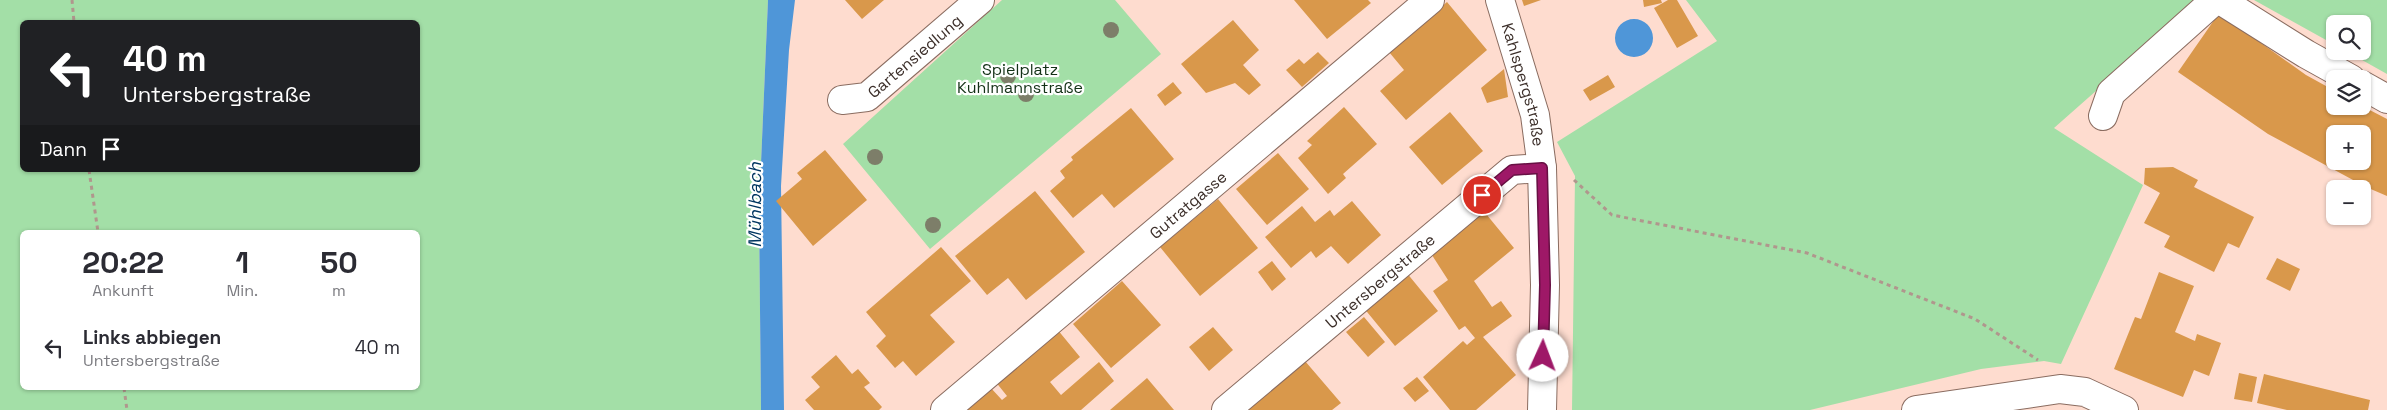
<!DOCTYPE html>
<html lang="de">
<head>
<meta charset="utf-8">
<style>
	body { margin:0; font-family:"Space Grotesk",sans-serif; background:#f7f7f7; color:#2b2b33; height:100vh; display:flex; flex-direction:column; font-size:19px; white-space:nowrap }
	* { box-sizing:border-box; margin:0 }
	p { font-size:16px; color:#7c7c81 }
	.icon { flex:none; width:28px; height:28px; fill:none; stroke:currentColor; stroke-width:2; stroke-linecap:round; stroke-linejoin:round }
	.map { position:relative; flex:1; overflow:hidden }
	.side { position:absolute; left:20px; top:230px; width:400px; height:160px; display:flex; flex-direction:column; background:#fff; border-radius:8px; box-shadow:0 1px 4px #0004 }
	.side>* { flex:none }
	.top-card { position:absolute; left:20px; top:20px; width:400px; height:152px; border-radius:8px; box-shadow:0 1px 4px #0004; background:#202124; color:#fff; overflow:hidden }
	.fabs { position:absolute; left:2326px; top:15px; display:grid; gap:10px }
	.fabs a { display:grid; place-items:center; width:45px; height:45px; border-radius:8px; background:#fff; box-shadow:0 1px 4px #0004; font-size:25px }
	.pin { position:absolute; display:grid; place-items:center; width:42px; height:42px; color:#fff; margin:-21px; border:2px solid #fff; border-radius:50%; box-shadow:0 1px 5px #0007 }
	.me { position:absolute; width:55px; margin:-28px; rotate:2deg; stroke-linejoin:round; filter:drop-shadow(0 0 4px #0008) }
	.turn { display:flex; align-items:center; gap:18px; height:105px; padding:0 20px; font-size:22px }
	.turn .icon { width:65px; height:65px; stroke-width:2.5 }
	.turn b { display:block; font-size:35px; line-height:42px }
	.then { display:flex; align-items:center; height:48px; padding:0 20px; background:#0003; gap:10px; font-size:19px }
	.eta { display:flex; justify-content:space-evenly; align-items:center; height:85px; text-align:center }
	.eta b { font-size:30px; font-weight:600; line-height:35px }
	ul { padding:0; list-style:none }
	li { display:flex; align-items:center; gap:15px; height:65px; padding:0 20px }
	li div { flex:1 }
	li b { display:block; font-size:19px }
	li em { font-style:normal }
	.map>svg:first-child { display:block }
	.green { fill:#a3dfa7; fill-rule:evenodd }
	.water { fill:#4f96d8 }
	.building { fill:#d9984b; fill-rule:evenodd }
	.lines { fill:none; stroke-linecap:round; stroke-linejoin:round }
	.minor-casing { stroke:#8a6c60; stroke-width:30 }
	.path { stroke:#b0968d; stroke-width:3; stroke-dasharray:4 4; stroke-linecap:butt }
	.minor { stroke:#fff; stroke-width:28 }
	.tree { fill:#7d7e69 }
	.route-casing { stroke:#671043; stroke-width:12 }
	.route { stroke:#9e1867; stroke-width:9 }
	.labels { text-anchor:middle; stroke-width:4.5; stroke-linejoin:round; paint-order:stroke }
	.street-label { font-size:16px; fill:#3c2f2a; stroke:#fff }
	.park-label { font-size:16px; fill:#133116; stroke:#fff }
	.water-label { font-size:18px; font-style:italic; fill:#003660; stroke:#fff }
</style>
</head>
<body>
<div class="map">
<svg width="2387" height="410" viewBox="0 0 2387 410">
	<rect width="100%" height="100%" fill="#fedccf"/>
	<path class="green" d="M0,0H768L759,210L761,410H0ZM22,22H418V170H22ZM22,232H418V388H22Z
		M1002,0H1115L1161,54L930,249L843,144Z
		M1686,0H2199L2054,128L2143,185L2061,364L2044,361L1981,369L1810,410H1572L1575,176L1557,142L1717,41Z
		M2254,0H2387V74L2346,51H2362V24H2335V45Z"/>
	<path class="water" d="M768,0H795L789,50L781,186L784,410H761L759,210Z
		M1615 38a19 19 0 1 1 38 0a19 19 0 1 1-38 0Z"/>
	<path class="building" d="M845,0H884L862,19Z
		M1294,0H1368L1371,3L1327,39Z
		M1522,0H1541L1524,6Z
		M1643,0H1661L1662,3L1644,7Z
		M1668,0H1677L1698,36L1677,48L1654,8Z
		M1447,2L1487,50L1406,120L1380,91L1404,70L1389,52Z
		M2219,13L2306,75L2335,91V106H2362L2387,119V196L2366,187L2268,134L2178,72ZM2335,134H2362V161H2335Z
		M1233,20L1259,50L1243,65L1261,85L1249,95L1235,83L1206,93L1181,64Z
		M1318,52L1329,63L1302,87L1286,70L1299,59L1304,64Z
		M1504,69L1508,97L1487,103L1481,88Z
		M1608,75L1615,87L1590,101L1583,90Z
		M1173,82L1182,93L1165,106L1157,95Z
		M1344,107L1377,144L1343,174L1346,178L1328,194L1298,158L1312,145L1307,141Z
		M1131,108L1174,159L1114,208L1102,194L1073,218L1050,191L1065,178L1060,171L1073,160L1071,157Z
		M1450,112L1483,151L1442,185L1409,147Z
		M825,150L867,200L813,246L776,201L802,179L797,173Z
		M1278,153L1309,189L1267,225L1236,189Z
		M2173,167L2198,180L2194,187L2254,217L2239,248L2228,243L2214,272L2164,247L2170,236L2144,223L2160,193L2144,184L2145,168Z
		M1035,191L1085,252L1026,300L1008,278L987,295L955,256Z
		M1218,199L1258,248L1200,296L1160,247Z
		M1352,201L1381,235L1348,264L1331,246L1316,258L1311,251L1291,268L1265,237L1302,206L1315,222L1330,210L1334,216Z
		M1482,209L1514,248L1474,281L1492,307L1501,301L1512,316L1483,337L1516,375L1476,410H1450L1423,377L1463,341L1467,345L1475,338L1465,326L1459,330L1433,291L1448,280L1430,252Z
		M941,247L971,281L930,315L955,342L916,376L903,361L895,368L876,346L886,336L866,312Z
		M2277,258L2300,269L2290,291L2266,279Z
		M1272,261L1286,279L1272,291L1258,272Z
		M1406,272L1438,311L1395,346L1363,307Z
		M2159,272L2194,286L2175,332L2195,341L2197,334L2221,343L2209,376L2194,370L2183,397L2114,369L2135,317L2141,319Z
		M1122,281L1161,325L1111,368L1073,324Z
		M1364,317L1385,342L1368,357L1346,332Z
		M1213,327L1233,350L1209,371L1189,347Z
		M1057,329L1080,357L1050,382L1061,395L1099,362L1114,381L1081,410H963L990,387L1002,400L1007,396L995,381Z
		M836,355L852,374L858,369L870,383L864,387L882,407L879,410H814L805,400L820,387L811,377Z
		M1305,361L1341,403L1332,410H1248Z
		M2239,373L2257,377L2252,402L2234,399Z
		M2264,374L2370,400L2368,410H2287L2257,403Z
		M1417,377L1429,391L1415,402L1403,388Z
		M1147,378L1174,410H1110Z"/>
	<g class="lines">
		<g class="minor-casing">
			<g id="minor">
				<path id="s1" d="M1500,0L1535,115L1542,168L1545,285L1542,410"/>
				<path d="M2220,0L2306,54L2351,79"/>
				<path d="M2362,85L2387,99"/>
				<path id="s2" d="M842,100L867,97L980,0"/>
				<path d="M2103,116L2111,93L2215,0"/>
				<path id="s3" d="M945,410L1430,0"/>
				<path id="s4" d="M1226,410L1512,170L1542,168"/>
				<path d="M1916,410L2060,389L2085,392L2124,410"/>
			</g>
		</g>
		<path class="path" d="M72,0L74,22
			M89,170L98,232
			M1574,180L1612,215L1807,253L1975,319L2038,360
			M124,388L127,410"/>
		<use href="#minor" class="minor"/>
	</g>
	<g class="tree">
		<circle cx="1111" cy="30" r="8"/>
		<circle cx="1008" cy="76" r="8"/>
		<circle cx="1026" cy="94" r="8"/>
		<circle cx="875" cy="157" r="8"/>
		<circle cx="933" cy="225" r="8"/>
	</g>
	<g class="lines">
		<g class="route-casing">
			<path id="route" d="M1482,195L1512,170L1542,168L1545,285L1543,356"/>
		</g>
		<use href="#route" class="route"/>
	</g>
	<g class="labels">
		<g class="street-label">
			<text dy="6" stroke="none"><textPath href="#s2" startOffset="88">Gartensiedlung</textPath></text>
			<text dy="6" stroke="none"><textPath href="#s1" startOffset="88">Kahlspergstraße</textPath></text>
			<text dy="6" stroke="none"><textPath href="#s3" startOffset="318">Gutratgasse</textPath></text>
			<text dy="6" stroke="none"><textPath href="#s4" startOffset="201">Untersbergstraße</textPath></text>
		</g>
		<g class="park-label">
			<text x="1020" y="75">Spielplatz<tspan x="1020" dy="18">Kuhlmannstraße</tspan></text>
		</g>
		<g class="water-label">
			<text transform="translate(755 205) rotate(-90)" y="6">Mühlbach</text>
		</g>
	</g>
</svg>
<div class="fabs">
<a><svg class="icon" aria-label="search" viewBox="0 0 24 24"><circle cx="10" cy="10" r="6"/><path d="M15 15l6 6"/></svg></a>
<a><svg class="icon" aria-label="layers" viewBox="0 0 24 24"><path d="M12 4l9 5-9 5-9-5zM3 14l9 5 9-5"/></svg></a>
<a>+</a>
<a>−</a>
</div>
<div class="pin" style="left:1482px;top:195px;background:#d93025"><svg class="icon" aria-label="arrive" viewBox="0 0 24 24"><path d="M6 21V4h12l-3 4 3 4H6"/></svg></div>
<svg class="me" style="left:1543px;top:356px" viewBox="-20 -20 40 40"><circle r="19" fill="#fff"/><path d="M0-13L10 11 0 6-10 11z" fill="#9e1867"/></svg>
<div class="top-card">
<div class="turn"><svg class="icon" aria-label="left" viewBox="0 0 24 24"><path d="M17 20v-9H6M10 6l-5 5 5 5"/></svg><div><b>40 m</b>Untersbergstraße</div></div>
<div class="then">Dann<svg class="icon" aria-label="arrive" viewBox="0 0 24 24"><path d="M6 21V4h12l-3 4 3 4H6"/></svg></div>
</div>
<section class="side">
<div class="eta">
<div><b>20:22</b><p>Ankunft</p></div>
<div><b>1</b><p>Min.</p></div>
<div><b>50</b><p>m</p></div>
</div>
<ul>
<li><svg class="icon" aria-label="left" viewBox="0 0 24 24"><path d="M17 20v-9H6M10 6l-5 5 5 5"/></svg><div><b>Links abbiegen</b><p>Untersbergstraße</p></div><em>40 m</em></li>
</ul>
</section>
</div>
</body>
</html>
